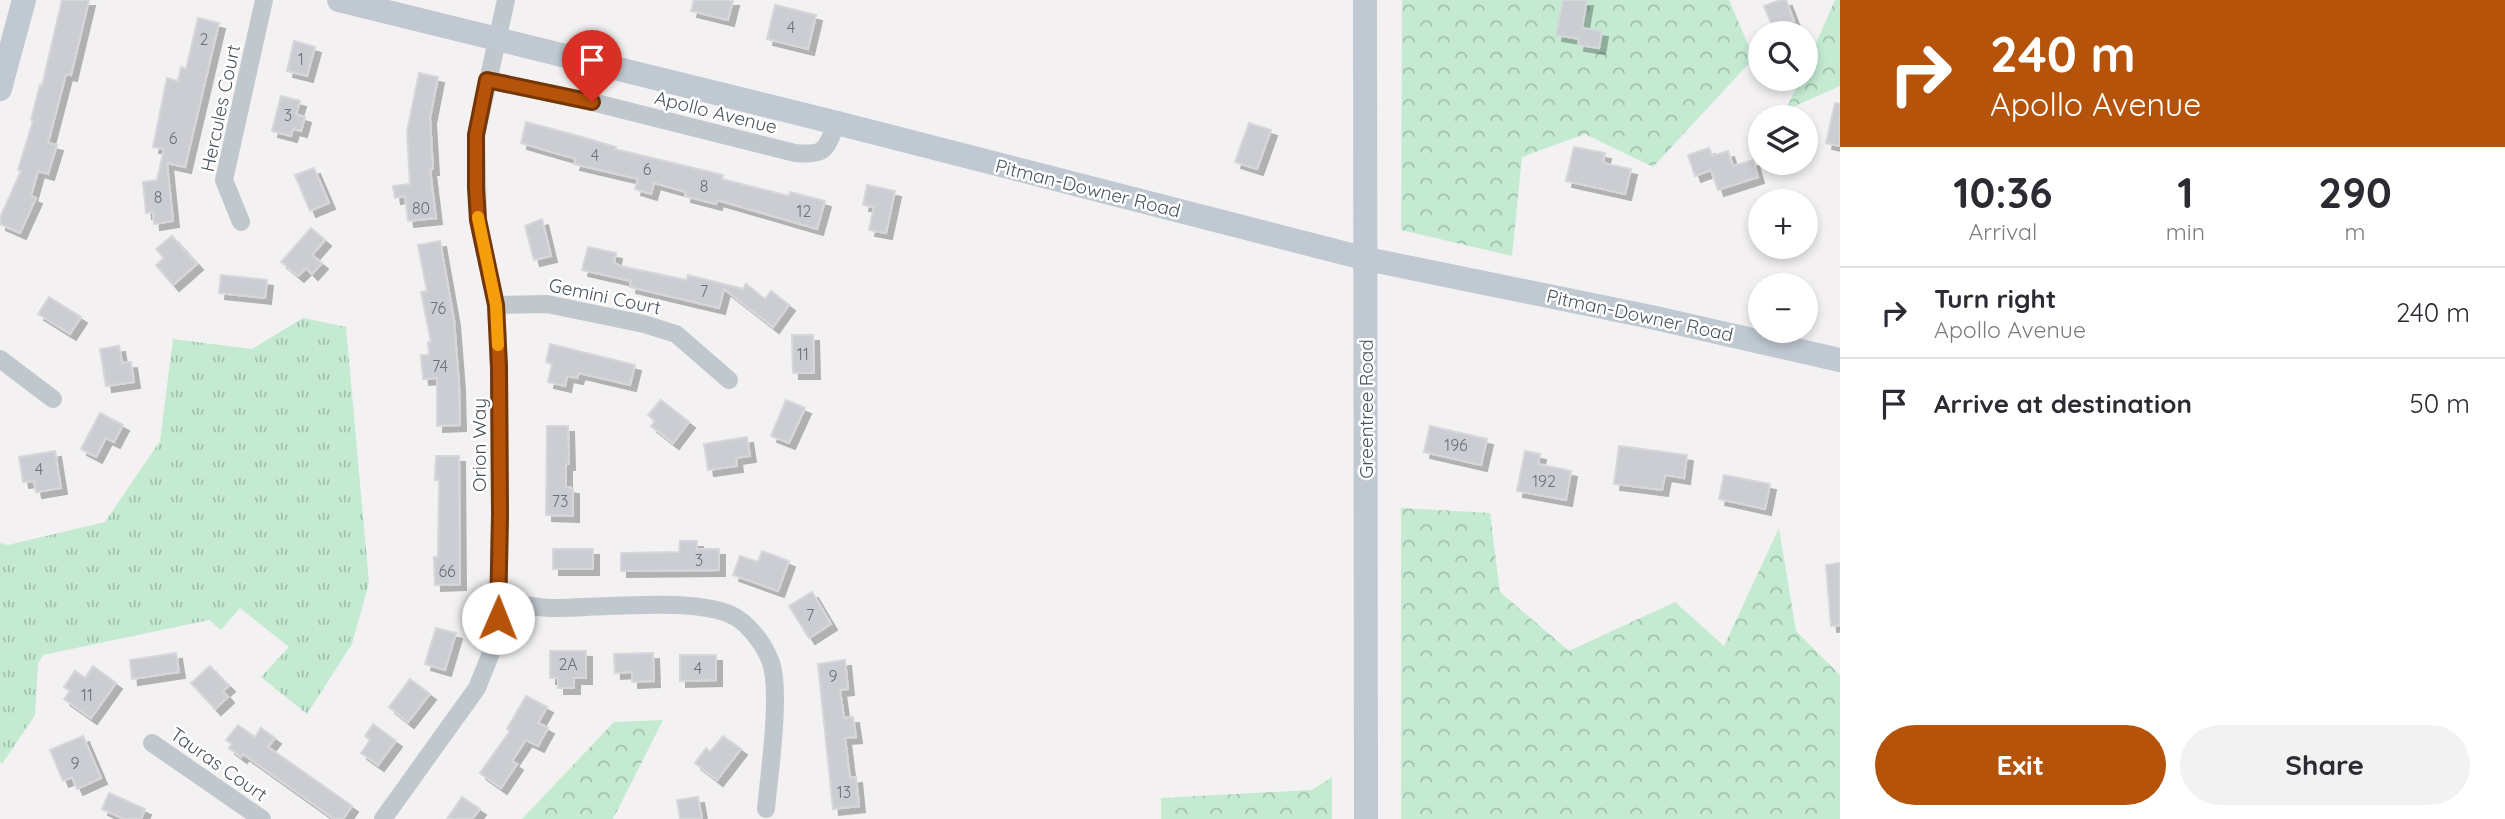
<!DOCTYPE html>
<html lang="en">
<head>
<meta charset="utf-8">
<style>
	body { margin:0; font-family:Quicksand,sans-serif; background:#f2f2f3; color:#2b2b33; height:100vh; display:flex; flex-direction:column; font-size:26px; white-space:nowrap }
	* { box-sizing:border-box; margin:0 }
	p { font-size:23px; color:#7c7c81 }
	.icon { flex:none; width:38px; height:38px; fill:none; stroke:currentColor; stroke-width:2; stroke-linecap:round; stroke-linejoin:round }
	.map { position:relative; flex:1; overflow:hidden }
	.side { display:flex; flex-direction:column; background:#fff; width:665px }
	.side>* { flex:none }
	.top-card { background:#b45309; color:#fff; overflow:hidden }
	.tools { position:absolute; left:1748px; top:21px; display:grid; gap:14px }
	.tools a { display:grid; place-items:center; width:70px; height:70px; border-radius:50%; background:#fff; box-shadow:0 4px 10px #0003; font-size:35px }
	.pin { position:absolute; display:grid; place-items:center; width:60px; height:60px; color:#fff; margin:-72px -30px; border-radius:50% 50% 50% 0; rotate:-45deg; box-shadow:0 0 7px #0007 }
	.pin .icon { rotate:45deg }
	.me { position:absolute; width:77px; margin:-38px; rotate:1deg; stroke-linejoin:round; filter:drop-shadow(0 0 5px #0008) }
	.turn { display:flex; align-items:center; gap:24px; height:147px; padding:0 35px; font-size:32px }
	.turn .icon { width:91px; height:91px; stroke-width:2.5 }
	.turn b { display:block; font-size:49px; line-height:60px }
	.eta { display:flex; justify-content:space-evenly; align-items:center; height:119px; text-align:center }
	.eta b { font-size:42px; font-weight:800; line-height:49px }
	.primary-button { display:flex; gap:14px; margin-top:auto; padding:14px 35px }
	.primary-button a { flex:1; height:80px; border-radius:42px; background:#b45309; color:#fff; font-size:28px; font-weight:800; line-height:80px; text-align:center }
	.primary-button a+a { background:#f2f2f3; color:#2b2b33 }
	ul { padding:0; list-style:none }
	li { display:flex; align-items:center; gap:21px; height:91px; padding:0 35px; border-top:2px solid #e1e1e2 }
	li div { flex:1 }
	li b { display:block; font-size:26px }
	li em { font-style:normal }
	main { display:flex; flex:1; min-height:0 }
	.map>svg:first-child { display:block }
	.grass { fill:url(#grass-tufts) }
	.forest { fill:url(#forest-crowns) }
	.building { fill:#cbcdd2; stroke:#d5d7db; stroke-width:2; filter:url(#shadow) }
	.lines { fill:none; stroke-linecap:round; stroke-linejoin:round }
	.street { stroke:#c0c8ce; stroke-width:18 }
	.secondary { stroke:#c0c9d2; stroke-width:24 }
	.route-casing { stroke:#753606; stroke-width:18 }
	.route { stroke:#b45309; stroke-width:12 }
	.slow { stroke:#f59e0b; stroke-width:12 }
	.labels { text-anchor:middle; stroke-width:5; stroke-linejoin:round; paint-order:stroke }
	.number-label { font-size:16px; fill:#6a727a }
	.street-label { font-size:19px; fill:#4a545c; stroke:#fff }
</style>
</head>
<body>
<main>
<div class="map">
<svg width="1840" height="819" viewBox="0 0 1840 819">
	<defs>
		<pattern id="grass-tufts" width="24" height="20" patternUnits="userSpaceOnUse" patternTransform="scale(1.75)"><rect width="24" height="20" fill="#c4ebd2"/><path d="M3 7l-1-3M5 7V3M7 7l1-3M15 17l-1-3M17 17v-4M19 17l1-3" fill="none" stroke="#a1c1ae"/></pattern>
		<pattern id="forest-crowns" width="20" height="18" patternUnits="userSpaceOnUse" patternTransform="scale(1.75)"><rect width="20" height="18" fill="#c4ebd2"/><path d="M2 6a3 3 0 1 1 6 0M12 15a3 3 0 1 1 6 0" fill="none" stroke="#a1c1ae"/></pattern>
		<filter id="shadow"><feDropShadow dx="6" dy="6" stdDeviation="0" flood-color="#0004"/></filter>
	</defs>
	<rect width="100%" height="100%" fill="#f3f1f1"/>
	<path class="grass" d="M303,318L346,327L369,583L352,644L307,714L261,677L289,647L240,608L221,630L209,620L43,655L38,664L35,715L2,764L0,762V543L8,545L105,522L160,441L173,339L252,349Z"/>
	<path class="forest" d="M1402,0H1729L1754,58L1653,167L1585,134L1522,157L1512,256L1401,230Z
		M1835,0H1840V86L1786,110L1800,79H1806V66Z
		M1401,508L1490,513L1500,592L1569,651L1675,602L1724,646L1779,528L1796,631L1840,675V819H1401Z
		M663,720L613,819H522L614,722Z
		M1332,777V819H1161V798L1312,790Z"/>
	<path class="building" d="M62,0H89L71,75L66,74L48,143L57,145L48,174L38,171L31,196L36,198L20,233L0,224V218L21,171L18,170L33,121L31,120L40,85L42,86Z
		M694,0H733L728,20L691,11Z
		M1563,0H1587L1582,28L1602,31L1599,48L1578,45L1579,39L1556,35Z
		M1780,0H1786L1794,21L1774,30L1764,6Z
		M775,5L816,15L808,49L767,39Z
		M198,18L219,23L185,167L167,163L173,221L154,224L153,212L146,213L143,182L157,180L164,149L153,147L167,78L178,81L181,67L186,69Z
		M294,41L315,47L307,76L287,71Z
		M419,73L438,77L430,118L433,169H430L436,218L408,221L405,196L395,198L393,186L410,184L407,132Z
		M281,96L300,101L296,114L305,117L301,131L293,129L291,136L272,131Z
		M1835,103L1840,104V146L1826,143Z
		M526,122L582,137L616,147L615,149L723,175L722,179L789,196L790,192L825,201L817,229L717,200L716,204L685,196L686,192L654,183L651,194L635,189L638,179L574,164L576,159L521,143Z
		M1249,123L1271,130L1257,169L1235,162Z
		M1574,147L1605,153L1603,163L1631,169L1625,194L1566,181Z
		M1709,148L1712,156L1728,151L1733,166L1753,160L1758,177L1718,190L1711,170L1695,176L1688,155Z
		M314,168L329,203L310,211L295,175Z
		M867,185L895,191L886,233L869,230L874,207L863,205Z
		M542,219L551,256L534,260L525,226Z
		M311,228L325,240L312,255L322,263L312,274L306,268L298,276L281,262Z
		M172,236L197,264L173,285L156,265L164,258L156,249Z
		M440,241L454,320L459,384L460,425L437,426V378L423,379L421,355H429L428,342H431L421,292L427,291L418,245Z
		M588,247L616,253L614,263L620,266L687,280L688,275L743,289L746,284L765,299L771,291L789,305L773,327L724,289L719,308L630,287L631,281L582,270Z
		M221,275L267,280L265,298L219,293Z
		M49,297L81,317L70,334L38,314Z
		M792,335H813L814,373H793Z
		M550,344L635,365L630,385L579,373L577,378L567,376L565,386L548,382L552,364L546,362Z
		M119,346L122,363L131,362L134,382L106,386L100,349Z
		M661,400L689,422L673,443L651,426L655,421L648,415Z
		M786,400L805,408L789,443L771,436Z
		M100,413L123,425L114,442L106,438L96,457L81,449Z
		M547,426H568L569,464H566V487L573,488V516L546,515Z
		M1430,426L1487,439L1481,465L1424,452Z
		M747,437L750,456L736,458L737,466L708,470L704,444Z
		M1619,446L1687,455L1684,478L1665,475L1662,490L1614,484Z
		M55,451L61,488L36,492L34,481L23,482L19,457Z
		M1525,451L1540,454L1538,464L1571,471L1566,500L1517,491Z
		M436,456H459L460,584L435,585L434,557H438L439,480H435Z
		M1724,475L1770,484L1765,509L1719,499Z
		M680,541H697V549H719V570L621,571V553L679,552Z
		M553,549H593V569H553Z
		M762,551L789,561L778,591L733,575L740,556L758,562Z
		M1840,563V625L1831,626L1826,565Z
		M812,592L831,624L809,638L789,606Z
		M436,628L456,633L445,670L425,664Z
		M550,651H586V678H574V688H558V678H550Z
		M176,653L179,672L132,679L130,660Z
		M653,653L654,681L632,682V672L615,673L614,654Z
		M680,655H716V680L680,681Z
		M845,660L848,689L840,690L844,718L853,717L856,737L845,738L850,778L856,777L859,806L833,809L818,664Z
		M93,666L116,683L91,718L64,699L70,691L64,687L75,671L85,678Z
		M210,666L229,686L223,691L228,697L215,709L191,683Z
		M410,679L430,694L408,722L389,707Z
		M526,696L547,707L538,723L548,728L538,746L526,740L512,761L517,764L501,788L480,773L510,731L507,729Z
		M373,724L396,741L378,765L361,753L370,740L365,736Z
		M238,725L255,737L261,728L275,738L268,747L352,806L343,819H334L243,754L241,757L229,748L232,744L226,740Z
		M83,736L101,778L77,789L72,777L63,781L50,750Z
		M723,736L741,749L717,780L695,763L706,748L710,752Z
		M109,793L145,809L141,819H124L102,809Z
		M462,797L480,809L472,819H447Z
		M698,797L702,819H680L677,800Z"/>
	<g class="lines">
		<path class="street" d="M487,80L592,102L795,153C827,156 825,149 837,123
			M241,222L224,180L264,0
			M496,305L547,304L644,324L676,334L729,380
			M0,359L53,399
			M498,602C515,604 533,607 551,608C596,609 701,595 737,618C751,627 764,645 770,660C782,689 769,775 766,809
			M152,743L262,819
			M383,819L477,688L495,643L498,618L500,515L499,367L496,305L478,220L476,135L506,0"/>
		<path class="secondary" d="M339,0L837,123L1367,259L1651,317L1840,360
			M1365,0L1366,819
			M0,89L24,0"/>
	</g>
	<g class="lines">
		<g class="route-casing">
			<path id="route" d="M498,618L500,515L499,367L496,305L478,220L476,188V135L487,80L592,102"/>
		</g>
		<use href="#route" class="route"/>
		<path class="slow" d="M478,217L496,305L498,345"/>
	</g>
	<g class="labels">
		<g class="number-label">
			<text x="791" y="33">4</text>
			<text x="204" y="45">2</text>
			<text x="301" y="65">1</text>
			<text x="288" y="121">3</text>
			<text x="173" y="144">6</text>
			<text x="595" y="161">4</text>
			<text x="647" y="175">6</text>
			<text x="704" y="192">8</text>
			<text x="158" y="203">8</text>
			<text x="421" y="214">80</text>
			<text x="804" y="217">12</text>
			<text x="704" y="297">7</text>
			<text x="438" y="314">76</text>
			<text x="803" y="360">11</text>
			<text x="440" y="372">74</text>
			<text x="1456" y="451">196</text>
			<text x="39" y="475">4</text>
			<text x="1544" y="487">192</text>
			<text x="560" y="507">73</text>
			<text x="699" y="566">3</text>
			<text x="447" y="577">66</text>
			<text x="810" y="621">7</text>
			<text x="568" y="670">2A</text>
			<text x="698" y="674">4</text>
			<text x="833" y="682">9</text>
			<text x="87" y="701">11</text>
			<text x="75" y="769">9</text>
			<text x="844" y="798">13</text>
		</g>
		<g class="street-label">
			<text transform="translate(220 108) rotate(-78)" y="7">Hercules Court</text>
			<text transform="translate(716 112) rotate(14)" y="7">Apollo Avenue</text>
			<text transform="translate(1088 188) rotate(14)" y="7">Pitman-Downer Road</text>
			<text transform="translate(605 296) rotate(12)" y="7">Gemini Court</text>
			<text transform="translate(1640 315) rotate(12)" y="7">Pitman-Downer Road</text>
			<text transform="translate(1366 409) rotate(-90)" y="7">Greentree Road</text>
			<text transform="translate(479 445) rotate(-90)" y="7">Orion Way</text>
			<text transform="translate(219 764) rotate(35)" y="7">Tauras Court</text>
		</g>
	</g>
</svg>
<div class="tools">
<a><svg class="icon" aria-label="search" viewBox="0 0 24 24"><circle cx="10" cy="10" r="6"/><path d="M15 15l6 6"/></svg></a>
<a><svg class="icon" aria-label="layers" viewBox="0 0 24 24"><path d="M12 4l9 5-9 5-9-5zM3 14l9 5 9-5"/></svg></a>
<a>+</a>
<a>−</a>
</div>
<div class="pin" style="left:592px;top:102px;background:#d93025"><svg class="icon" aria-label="arrive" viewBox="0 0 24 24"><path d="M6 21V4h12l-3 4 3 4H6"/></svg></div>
<svg class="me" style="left:498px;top:618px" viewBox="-20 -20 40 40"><circle r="19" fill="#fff"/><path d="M0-13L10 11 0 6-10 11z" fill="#b45309"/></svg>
</div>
<section class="side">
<div class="top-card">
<div class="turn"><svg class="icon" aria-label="right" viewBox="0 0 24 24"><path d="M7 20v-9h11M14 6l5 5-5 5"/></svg><div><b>240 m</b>Apollo Avenue</div></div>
</div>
<div class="eta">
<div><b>10:36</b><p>Arrival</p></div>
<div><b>1</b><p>min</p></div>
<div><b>290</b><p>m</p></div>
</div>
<ul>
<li><svg class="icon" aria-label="right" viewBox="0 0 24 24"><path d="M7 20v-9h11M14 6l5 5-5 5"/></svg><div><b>Turn right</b><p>Apollo Avenue</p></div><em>240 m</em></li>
<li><svg class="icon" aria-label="arrive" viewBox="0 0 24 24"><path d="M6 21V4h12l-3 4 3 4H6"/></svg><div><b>Arrive at destination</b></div><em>50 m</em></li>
</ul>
<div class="primary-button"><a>Exit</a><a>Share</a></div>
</section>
</main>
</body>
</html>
